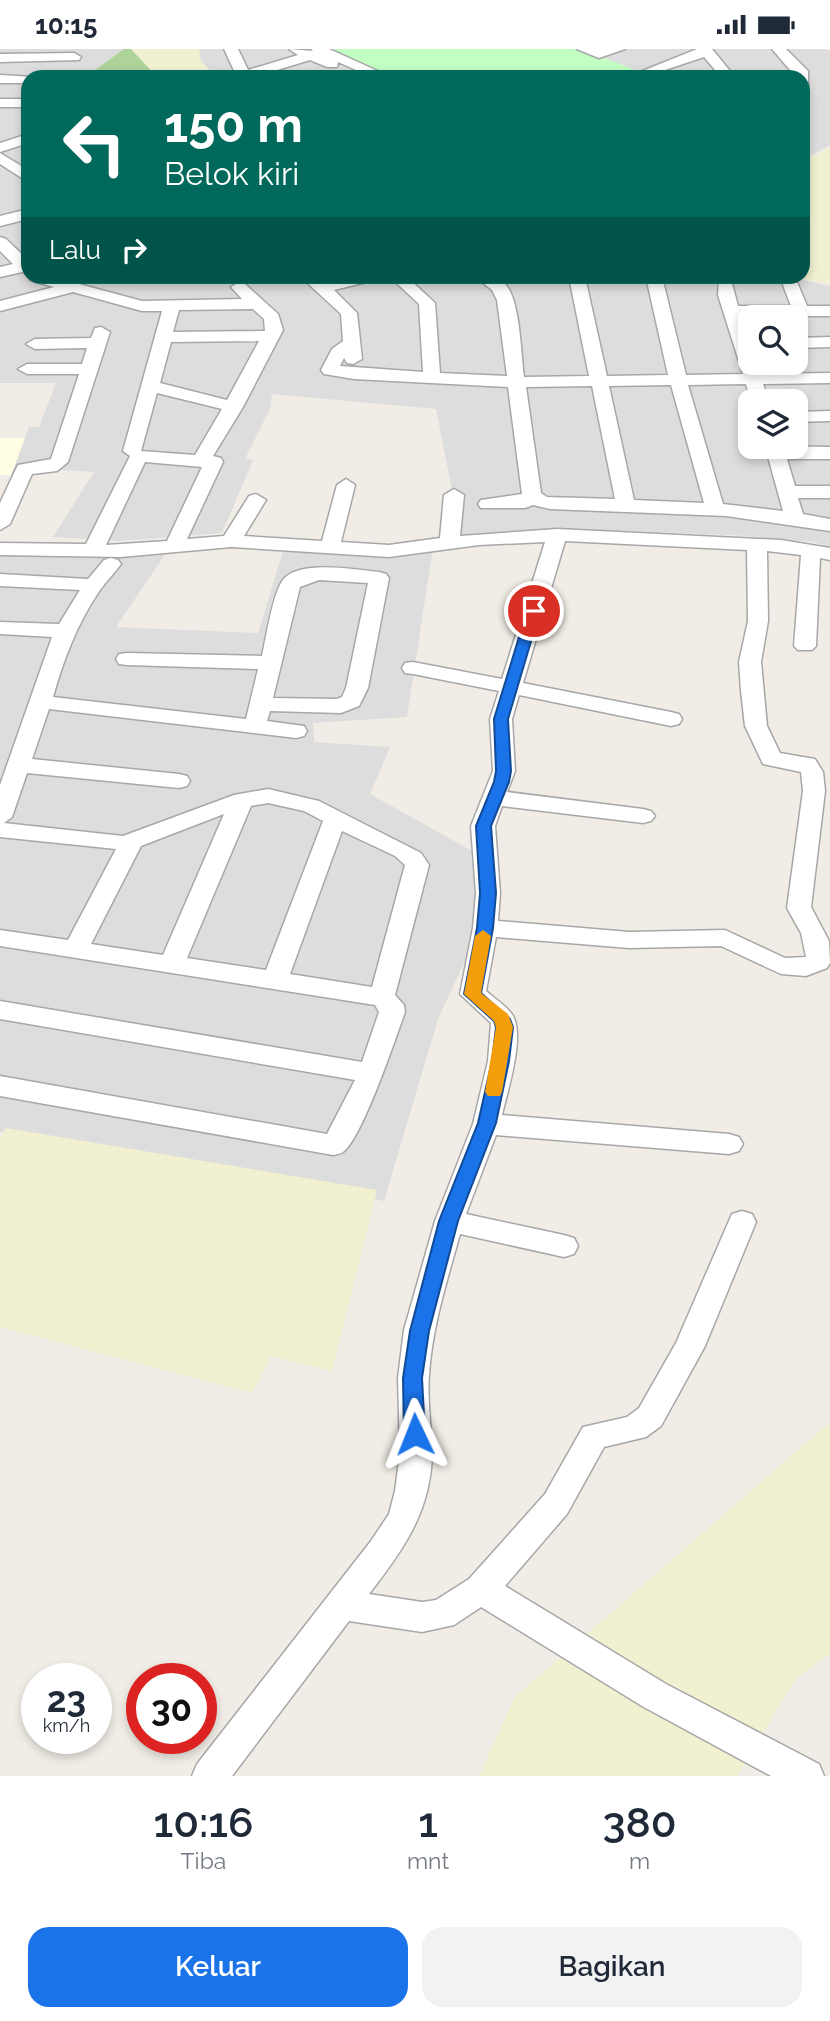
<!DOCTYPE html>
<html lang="id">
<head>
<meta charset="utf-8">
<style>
	body { margin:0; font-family:Raleway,sans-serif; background:#f2f2f3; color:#1f2937; height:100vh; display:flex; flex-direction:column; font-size:26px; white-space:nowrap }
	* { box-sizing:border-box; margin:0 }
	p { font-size:23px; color:#747a83 }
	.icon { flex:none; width:38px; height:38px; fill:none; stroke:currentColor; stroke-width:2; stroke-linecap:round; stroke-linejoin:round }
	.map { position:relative; height:1727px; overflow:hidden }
	.drawer { display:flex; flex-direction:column; background:#fff; flex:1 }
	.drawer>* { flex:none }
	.guide { position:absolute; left:21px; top:21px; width:789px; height:214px; border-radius:21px; box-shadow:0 4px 10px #0003; background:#00695c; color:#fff; overflow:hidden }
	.controls { position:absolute; left:738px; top:256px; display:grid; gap:14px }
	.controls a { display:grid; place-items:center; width:70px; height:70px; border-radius:14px; background:#fff; box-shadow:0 4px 10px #0003; font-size:35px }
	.speed { position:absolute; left:21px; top:1614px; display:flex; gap:14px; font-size:35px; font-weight:700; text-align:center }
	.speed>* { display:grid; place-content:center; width:91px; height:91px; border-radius:50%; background:#fff; box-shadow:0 4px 10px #0003; line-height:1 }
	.speed small { font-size:18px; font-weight:400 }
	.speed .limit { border:10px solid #d22; background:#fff; color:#111 }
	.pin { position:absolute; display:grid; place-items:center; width:60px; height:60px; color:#fff; margin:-30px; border:4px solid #fff; border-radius:50%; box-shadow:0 2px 7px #0007 }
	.me { position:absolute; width:77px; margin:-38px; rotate:358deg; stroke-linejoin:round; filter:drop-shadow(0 0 5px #0008) }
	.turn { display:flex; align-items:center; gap:24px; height:147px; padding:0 28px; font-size:32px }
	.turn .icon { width:91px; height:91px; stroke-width:2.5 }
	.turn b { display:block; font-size:49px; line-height:60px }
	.then { display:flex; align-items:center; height:66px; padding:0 28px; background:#0003; gap:14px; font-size:26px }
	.eta { display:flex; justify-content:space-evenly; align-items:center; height:119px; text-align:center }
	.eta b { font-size:42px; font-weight:600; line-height:49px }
	.action { display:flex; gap:14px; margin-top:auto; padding:14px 28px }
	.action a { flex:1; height:80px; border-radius:21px; background:#1a73e8; color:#fff; font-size:28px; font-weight:600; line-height:80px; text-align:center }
	.action a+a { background:#f2f2f3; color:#1f2937 }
	.status { display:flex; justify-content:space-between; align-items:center; height:49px; padding:0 35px; background:#fff; direction:ltr }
	.status svg { height:19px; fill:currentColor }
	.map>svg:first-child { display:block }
	.residential { fill:#dedddd; fill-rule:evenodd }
	.education { fill:#fffde2 }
	.farmland { fill:#f1f1d1 }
	.forest { fill:#aed398 }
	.park { fill:#c2fdc2 }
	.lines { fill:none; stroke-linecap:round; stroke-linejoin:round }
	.street-casing { stroke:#a7a7a7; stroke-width:3 }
	.street { fill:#fff; fill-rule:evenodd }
	.route { fill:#1a73e8; stroke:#114b97; stroke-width:2 }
	.slow { fill:#f59e0b }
</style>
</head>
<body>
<div class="status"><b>10:15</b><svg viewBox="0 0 49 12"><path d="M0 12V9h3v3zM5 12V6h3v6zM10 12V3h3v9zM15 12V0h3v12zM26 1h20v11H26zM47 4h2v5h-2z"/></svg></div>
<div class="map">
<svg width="830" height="1727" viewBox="0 0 830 1727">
	<rect width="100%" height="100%" fill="#f1ede6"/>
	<path class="residential" d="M0,0H126L127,28H28V228H789L830,237V498L813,493L733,486L597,481H541L461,487L436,360L272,345L270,360L245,410L253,411L222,484L119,492L53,488L94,423L62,421L11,426L29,378H39L56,334H0ZM751,268H796V313H751ZM751,352H796V397H751Z
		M189,0H825L830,2V96L803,111V28H204Z
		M284,499H433L407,668L313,674L314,693L390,698L370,745L472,802L477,844L472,897L438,970L384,1152L0,1083V508L6,501L90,508L166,504L116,578L258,584Z"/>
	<path class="education" d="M0,389H25L11,426H0Z"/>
	<path class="farmland" d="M131,0H199L201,12L217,28H157Z
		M830,99V234L789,228H803V112Z
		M6,1079L377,1141L332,1322L271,1307L252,1344L0,1278V1088Z
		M830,1373V1605L796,1629L737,1727H479L515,1648Z"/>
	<path class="forest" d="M124,0H131L157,28H90L91,24Z"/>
	<path class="park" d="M328,0H581L654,28H395Z"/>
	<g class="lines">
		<g class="street-casing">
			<path id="street" d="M224,0H238L248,21L298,6L289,0L313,2L311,0H329L391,28H372L338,13L337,18H327L310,11L254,28H237Z
				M577,0H625L599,9Z
				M697,0H712L735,28H721L704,8L659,23L665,28H647L640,23Z
				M772,0H786L808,22V38L803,39V28H796Z
				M74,4L81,8L79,11L0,13V5Z
				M0,26L34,28H28V34H0Z
				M0,50H28V58H0Z
				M28,85V94L0,103V94Z
				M0,104L28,121V133L0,115Z
				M28,160V170L0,177V167Z
				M0,188L6,190L28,211V225L22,223L0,228V218L13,215L0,202Z
				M28,228H53L142,252L242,250L231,238L239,233L245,235L278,265L283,281L243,358L213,407L221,409L223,413L187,490L224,487L249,447L256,445L266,451L244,487L322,492L337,436L346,430L355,436L341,493L389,496L440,489L444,446L454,440L464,446L460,487L557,480L781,491L830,499V511L820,509L816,597L812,601H798L794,597L801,506L767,502L768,572L761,613L767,677L780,704L815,710L823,723L825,742L811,858L829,892L830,914L827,919L806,927L781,925L721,897L629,899L496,888L486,942C494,949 505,956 511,964C527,983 507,1043 502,1066L729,1085L739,1088L743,1095L739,1102L729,1105L496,1086L466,1165L564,1186L574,1189L578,1197L574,1205L564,1208L460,1185C447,1232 432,1278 429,1326C427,1351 431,1376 432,1401C432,1461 404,1500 369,1545L422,1553L436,1551L469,1530L545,1445L583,1378L627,1368L639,1359L676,1294L732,1165L742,1162L752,1165L756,1173L705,1297L661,1377L646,1388L604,1398L567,1465L505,1537L666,1635L819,1715L824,1727H771L642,1657L481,1558L454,1576L422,1583L349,1572L232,1727H192L197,1715L371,1492L389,1465L395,1442L400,1404L398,1329L404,1281L435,1172L473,1075L488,1012L491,974L460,945L473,879L476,844L471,777L493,722L490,670L499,642L413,625L405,624L402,619L405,614L413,613L502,630L545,493L479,496L389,508L231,498L121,508L0,506V494L86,495L130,407L123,402L162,262H142L73,243L0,262V252L54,238L30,231ZM253,260L264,270L265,282L173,283L179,261ZM259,292L227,351L160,334L171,293ZM157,344L222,360L195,406L141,402ZM145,413L202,418L167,492L106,496ZM565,492L747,501L748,572L739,613L741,642L745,677L763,715L801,723L803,742L787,859L801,884L806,908L785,909L725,881L629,883L498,872L500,844L495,777L502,757L643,774L651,772L655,767L651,762L643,760L507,743L515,722L512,670L519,646L671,677L679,675L682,670L679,665L671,663L523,634Z
				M301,228H318L325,234L351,228H377L375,231L334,241L357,264L362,310L353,315L347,314L344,309L340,317L423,323L419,255L390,228H407L435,254L440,324L507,327L497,251L492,241L475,228C486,227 497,226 506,236C520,252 521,305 524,328L589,327L569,228H585L607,327L668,326L646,228H662L686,326L743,325L718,246L719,231H731L738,257H791L783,236L785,233H797L807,257H830V267H741L751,296V313H756L760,325L830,324V334L763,335L769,352H751L746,335L688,336L723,455L783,462L765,397L830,398V410H787L795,437H830V449H798L803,465L830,470V482L726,467L550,460L533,456L525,459H481L478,455L481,451L522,445L508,338L354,330L324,325L321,321L332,300L343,292L341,265ZM671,336L704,454L634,451L609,337ZM592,337L615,450L547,448L541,444L526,338Z
				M101,278L110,283L68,413L57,422L32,425L10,475L0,481V454L16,420L18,416L51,410L79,325H27L18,320L27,315H82L87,299L35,300L26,295L35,290L91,289L95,279Z
				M830,288V298L796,299V289Z
				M830,362V372L796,373V363Z
				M111,509L118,511L121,515C115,524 106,532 100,541C77,575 64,609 53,648L246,670L258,620L127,616L119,615L116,610L119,605L127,604L262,607C266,589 272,549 281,534C294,509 356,521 379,523L386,525L389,529L368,639L359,657L341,664L270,662L267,672L304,677L307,682L304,687L296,689L49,660L32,710L179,725L187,727L190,732L187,737L179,739L27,724L12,768L4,774L123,787L234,746L268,740L319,752L421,804L429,816L395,946L404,956L405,963C396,988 362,1090 343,1103C342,1104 335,1106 333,1106L0,1047V1027L327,1085L355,1031L0,970V952L362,1013L379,963L375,956L0,897V881L68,891L116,800L0,788V736L52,588L0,585V573L59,575L80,541L0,537V525L88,530L104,511ZM319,531L368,534L346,639L342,648L337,650L273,649L300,538ZM268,754L304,762L323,772L266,921L187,909L251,757ZM224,765L163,906L91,895L141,797ZM342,782L395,807L405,816L372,938L290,925Z"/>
		</g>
		<use href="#street" class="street"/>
	</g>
	<path class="route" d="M534,558L540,562L508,670L511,722L509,733L491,777L496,844L493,879L481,944L510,970L513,978L509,1012L496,1074L458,1172L429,1282L422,1329L425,1385L422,1391L415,1393L407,1391L404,1385L403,1329L410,1282L439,1172L478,1074L492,1012L496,978L494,972L464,945L477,879L480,844L476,777L494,733L496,722L494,670L527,562Z"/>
	<path class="slow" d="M483,881L491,887L481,944L508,965L513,978L502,1043L500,1047H488L485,1043L496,978L494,972L464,945L475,887Z"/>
</svg>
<div class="controls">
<a><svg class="icon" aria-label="search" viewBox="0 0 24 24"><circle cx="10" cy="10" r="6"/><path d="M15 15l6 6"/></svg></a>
<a><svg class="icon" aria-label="layers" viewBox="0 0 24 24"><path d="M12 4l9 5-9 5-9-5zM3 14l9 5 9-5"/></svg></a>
</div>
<div class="speed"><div>23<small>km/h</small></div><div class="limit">30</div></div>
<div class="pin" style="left:534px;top:562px;background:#d93025"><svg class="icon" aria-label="arrive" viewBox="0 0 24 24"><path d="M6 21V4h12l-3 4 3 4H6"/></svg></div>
<svg class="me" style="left:415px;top:1385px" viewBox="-20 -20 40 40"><path d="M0-17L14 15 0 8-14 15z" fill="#1a73e8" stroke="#fff" stroke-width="4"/></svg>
<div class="guide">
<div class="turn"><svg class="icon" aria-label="left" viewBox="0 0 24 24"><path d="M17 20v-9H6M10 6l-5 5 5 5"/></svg><div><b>150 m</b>Belok kiri</div></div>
<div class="then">Lalu<svg class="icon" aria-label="right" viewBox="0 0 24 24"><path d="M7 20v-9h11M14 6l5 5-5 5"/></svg></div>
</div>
</div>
<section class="drawer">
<div class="eta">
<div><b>10:16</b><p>Tiba</p></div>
<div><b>1</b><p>mnt</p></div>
<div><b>380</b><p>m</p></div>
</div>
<div class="action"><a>Keluar</a><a>Bagikan</a></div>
</section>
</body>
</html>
